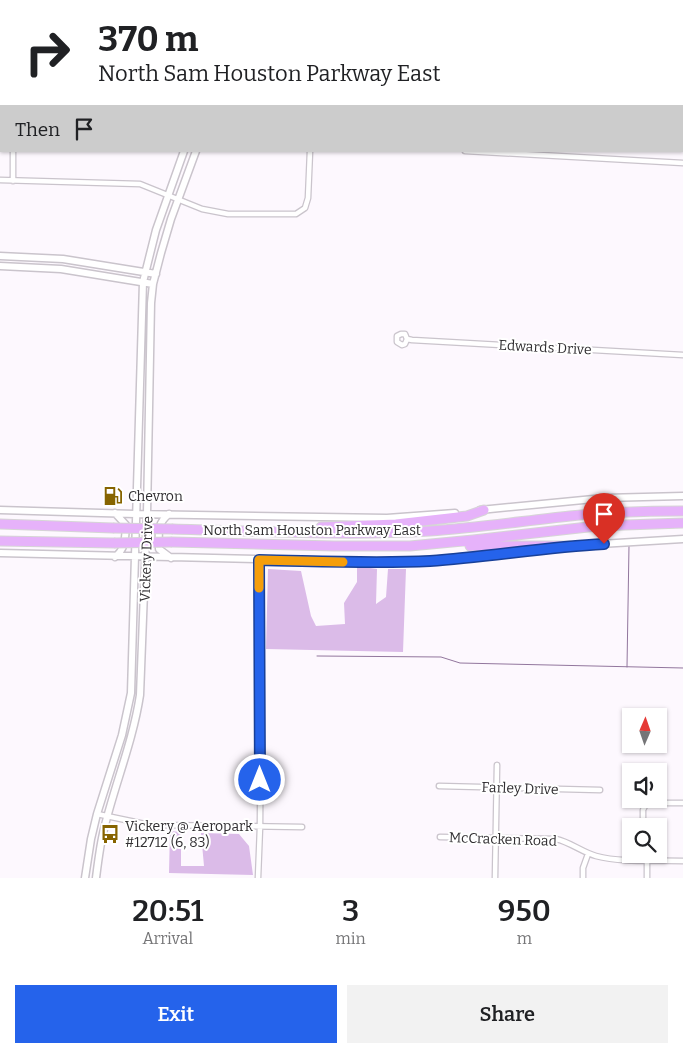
<!DOCTYPE html>
<html lang="en">
<head>
<meta charset="utf-8">
<style>
	body { margin:0; font-family:Bitter,serif; background:#f2f2f2; color:#202124; height:100vh; display:flex; flex-direction:column; font-size:19px; white-space:nowrap }
	* { box-sizing:border-box; margin:0 }
	p { font-size:16px; color:#757577 }
	.icon { flex:none; width:28px; height:28px; fill:none; stroke:currentColor; stroke-width:2; stroke-linecap:round; stroke-linejoin:round }
	.map { position:relative; height:878px; overflow:hidden }
	.drawer { display:flex; flex-direction:column; background:#fff; flex:1 }
	.drawer>* { flex:none }
	.guide { position:absolute; left:0px; top:0px; width:684px; height:152px; box-shadow:0 1px 4px #0004; background:#fff; color:#202124; overflow:hidden }
	.needle { width:32px; rotate:2deg }
	.buttons { position:absolute; left:622px; top:708px; display:grid; gap:10px }
	.buttons a { display:grid; place-items:center; width:45px; height:45px; border-radius:0px; background:#fff; box-shadow:0 1px 4px #0004; font-size:25px }
	.pin { position:absolute; display:grid; place-items:center; width:42px; height:42px; color:#fff; margin:-51px -21px; border-radius:50% 50% 50% 0; rotate:-45deg; box-shadow:0 0 5px #0007 }
	.pin .icon { rotate:45deg }
	.me { position:absolute; width:55px; margin:-28px; rotate:0deg; stroke-linejoin:round; filter:drop-shadow(0 0 4px #0008) }
	.turn { display:flex; align-items:center; gap:18px; height:105px; padding:0 15px; font-size:22px }
	.turn .icon { width:65px; height:65px; stroke-width:2.5 }
	.turn b { display:block; font-size:35px; line-height:42px }
	.then { display:flex; align-items:center; height:48px; padding:0 15px; background:#0003; gap:10px; font-size:19px }
	.eta { display:flex; justify-content:space-evenly; align-items:center; height:85px; text-align:center }
	.eta b { font-size:30px; font-weight:600; line-height:35px }
	.primary-button { display:flex; gap:10px; margin-top:auto; padding:10px 15px }
	.primary-button a { flex:1; height:58px; border-radius:0px; background:#2563eb; color:#fff; font-size:20px; font-weight:600; line-height:58px; text-align:center }
	.primary-button a+a { background:#f2f2f2; color:#202124 }
	.map>svg:first-child { display:block }
	.green { fill:#dbbbe8 }
	.lines { fill:none; stroke-linecap:round; stroke-linejoin:round }
	.stream { stroke:#92769d; stroke-width:1 }
	.street-casing { stroke:#cac4cc; stroke-width:7 }
	.secondary-casing { stroke:#cac4cc; stroke-width:9 }
	.highway-casing { stroke:#d6d5d6; stroke-width:11 }
	.street { stroke:#fff; stroke-width:4.5 }
	.secondary { stroke:#fff; stroke-width:6 }
	.highway { stroke:#e6b2fa; stroke-width:9 }
	.highway-bridge-casing { stroke:#d6d5d6; stroke-width:11; stroke-linecap:butt }
	.highway-bridge { stroke:#e6b2fa; stroke-width:9 }
	.route-casing { stroke:#184099; stroke-width:12 }
	.route { stroke:#2563eb; stroke-width:9 }
	.slow { stroke:#f59e0b; stroke-width:9 }
	.labels { text-anchor:middle; stroke-width:4; stroke-linejoin:round; paint-order:stroke }
	.street-label { font-size:14px; fill:#302e31; stroke:#fff }
	.poi-label { font-size:14px; fill:#302e31; stroke:#fff; text-anchor:start }
</style>
</head>
<body>
<div class="map">
<svg width="683" height="878" viewBox="0 0 683 878">
	<rect width="100%" height="100%" fill="#fdf8fe"/>
	<path class="green" d="M357,566L377,569L376,604L386,597L388,569H406L403,652L266,649L268,569L301,571L311,616L316,626L345,624L344,603L357,582Z
		M170,831L181,832V866H204L201,833L239,834L249,846L253,875L169,873Z"/>
	<g class="lines">
		<path class="stream" d="M317,656L441,657L460,663L683,668
			M627,667L629,546"/>
		<g class="street-casing">
			<path id="street" d="M587,0L611,1
				M17,1V0
				M311,1V0
				M682,5H683
				M0,40H1
				M465,151L683,163
				M0,180L140,184L202,209L228,214H296L305,208L308,198L310,151
				M13,181V151
				M407,339L405,344L402,345L397,342V336L401,334H405L407,339L412,340L683,355
				M439,786L600,790
				M97,814L145,824L157,825L302,827
				M643,826V810L646,804L653,803H683
				M440,837L556,839C570,842 582,852 596,856C622,863 656,860 683,861
				M258,878L260,827L261,686L259,560
				M495,878L497,765
				M583,878V868L588,854
				M647,878V860"/>
		</g>
		<g class="secondary-casing">
			<path id="secondary" d="M205,1V0
				M215,1V0
				M0,256L63,259L156,274
				M0,266L61,269L153,284
				M0,510L135,514L387,518L455,513
				M480,510L604,498L683,496
				M169,514C156,524 159,534 159,549L171,558
				M567,546L683,539
				M0,553L386,562L432,560L532,550
				M115,557C126,548 125,538 126,525L115,513
				M85,878L91,839L97,814L122,735L131,693L143,282L156,230L184,151
				M96,878C98,862 100,845 104,829C115,784 133,741 140,695L147,514L151,303L153,284L161,253L171,219L196,151"/>
		</g>
		<g class="highway-casing">
			<path id="highway" d="M0,524L113,528
				M321,527L396,524L467,516L484,510
				M173,529C259,531 345,536 430,531C477,528 523,521 570,516C607,512 645,511 683,511
				M0,541L114,543
				M172,542L334,546H410L473,540L597,526L683,523
				M470,546H570"/>
		</g>
		<use href="#street" class="street"/>
		<use href="#secondary" class="secondary"/>
		<use href="#highway" class="highway"/>
		<g class="highway-bridge-casing">
			<path id="highway-bridge" d="M113,528L173,529
				M114,543L172,542"/>
		</g>
		<use href="#highway-bridge" class="highway-bridge"/>
	</g>
	<g class="lines">
		<g class="route-casing">
			<path id="route" d="M260,780L259,560C316,561 373,564 430,561C488,557 545,547 604,544"/>
		</g>
		<use href="#route" class="route"/>
		<path class="slow" d="M259,588V560L343,562"/>
	</g>
	<defs>
		<g id="fuel-bare" transform="scale(1.5)"><path d="M-5.5-6h7V0h2V4h1.3V-2.5L3-4.5l.8-.8L6-3V5H2.5V1h-1V6h-7ZM-4.2-4.7v3.2H.2V-4.7Z" fill="#876400" stroke="#fff" stroke-width="2.5" paint-order="stroke"/></g>
		<g id="bus-bare" transform="scale(1.5)"><path d="M-5-6H5V4H4V6H2V4H-2V6H-4V4H-5ZM-3.5-4V0h7V-4ZM-3.5 1.2v1.5H-2V1.2ZM2 1.2v1.5H3.5V1.2Z" fill="#876400" stroke="#fff" stroke-width="2.5" paint-order="stroke"/></g>
	</defs>
	<g fill-rule="evenodd">
		<use href="#fuel-bare" x="113" y="496"/>
		<use href="#bus-bare" x="110" y="834"/>
	</g>
	<g class="labels">
		<g class="street-label">
			<text transform="translate(545 347) rotate(3)" y="5">Edwards Drive</text>
			<text x="312" y="535">North Sam Houston Parkway East</text>
			<text transform="translate(146 559) rotate(-88)" y="5">Vickery Drive</text>
			<text transform="translate(520 788) rotate(2)" y="5">Farley Drive</text>
			<text transform="translate(503 839) rotate(2)" y="5">McCracken Road</text>
		</g>
		<g class="poi-label">
			<text x="128" y="501">Chevron</text>
			<text x="125" y="831">Vickery @ Aeropark<tspan x="125" dy="16">#12712 (6, 83)</tspan></text>
		</g>
	</g>
</svg>
<div class="buttons">
<a><svg class="needle" viewBox="-14 -14 28 28"><path d="M0-13l5 13h-10z" fill="#e53935"/><path d="M0 13l5-13h-10z" fill="#757577"/></svg></a>
<a><svg class="icon" aria-label="sound" viewBox="0 0 24 24"><path d="M4 9h4l5-4v14l-5-4H4zM17 9q2 3 0 6"/></svg></a>
<a><svg class="icon" aria-label="search" viewBox="0 0 24 24"><circle cx="10" cy="10" r="6"/><path d="M15 15l6 6"/></svg></a>
</div>
<div class="pin" style="left:604px;top:544px;background:#d93025"><svg class="icon" aria-label="arrive" viewBox="0 0 24 24"><path d="M6 21V4h12l-3 4 3 4H6"/></svg></div>
<svg class="me" style="left:260px;top:780px" viewBox="-20 -20 40 40"><circle r="17" fill="#2563eb" stroke="#fff" stroke-width="3"/><path d="M0-11L8 9 0 5-8 9z" fill="#fff"/></svg>
<div class="guide">
<div class="turn"><svg class="icon" aria-label="right" viewBox="0 0 24 24"><path d="M7 20v-9h11M14 6l5 5-5 5"/></svg><div><b>370 m</b>North Sam Houston Parkway East</div></div>
<div class="then">Then<svg class="icon" aria-label="arrive" viewBox="0 0 24 24"><path d="M6 21V4h12l-3 4 3 4H6"/></svg></div>
</div>
</div>
<section class="drawer">
<div class="eta">
<div><b>20:51</b><p>Arrival</p></div>
<div><b>3</b><p>min</p></div>
<div><b>950</b><p>m</p></div>
</div>
<div class="primary-button"><a>Exit</a><a>Share</a></div>
</section>
</body>
</html>
